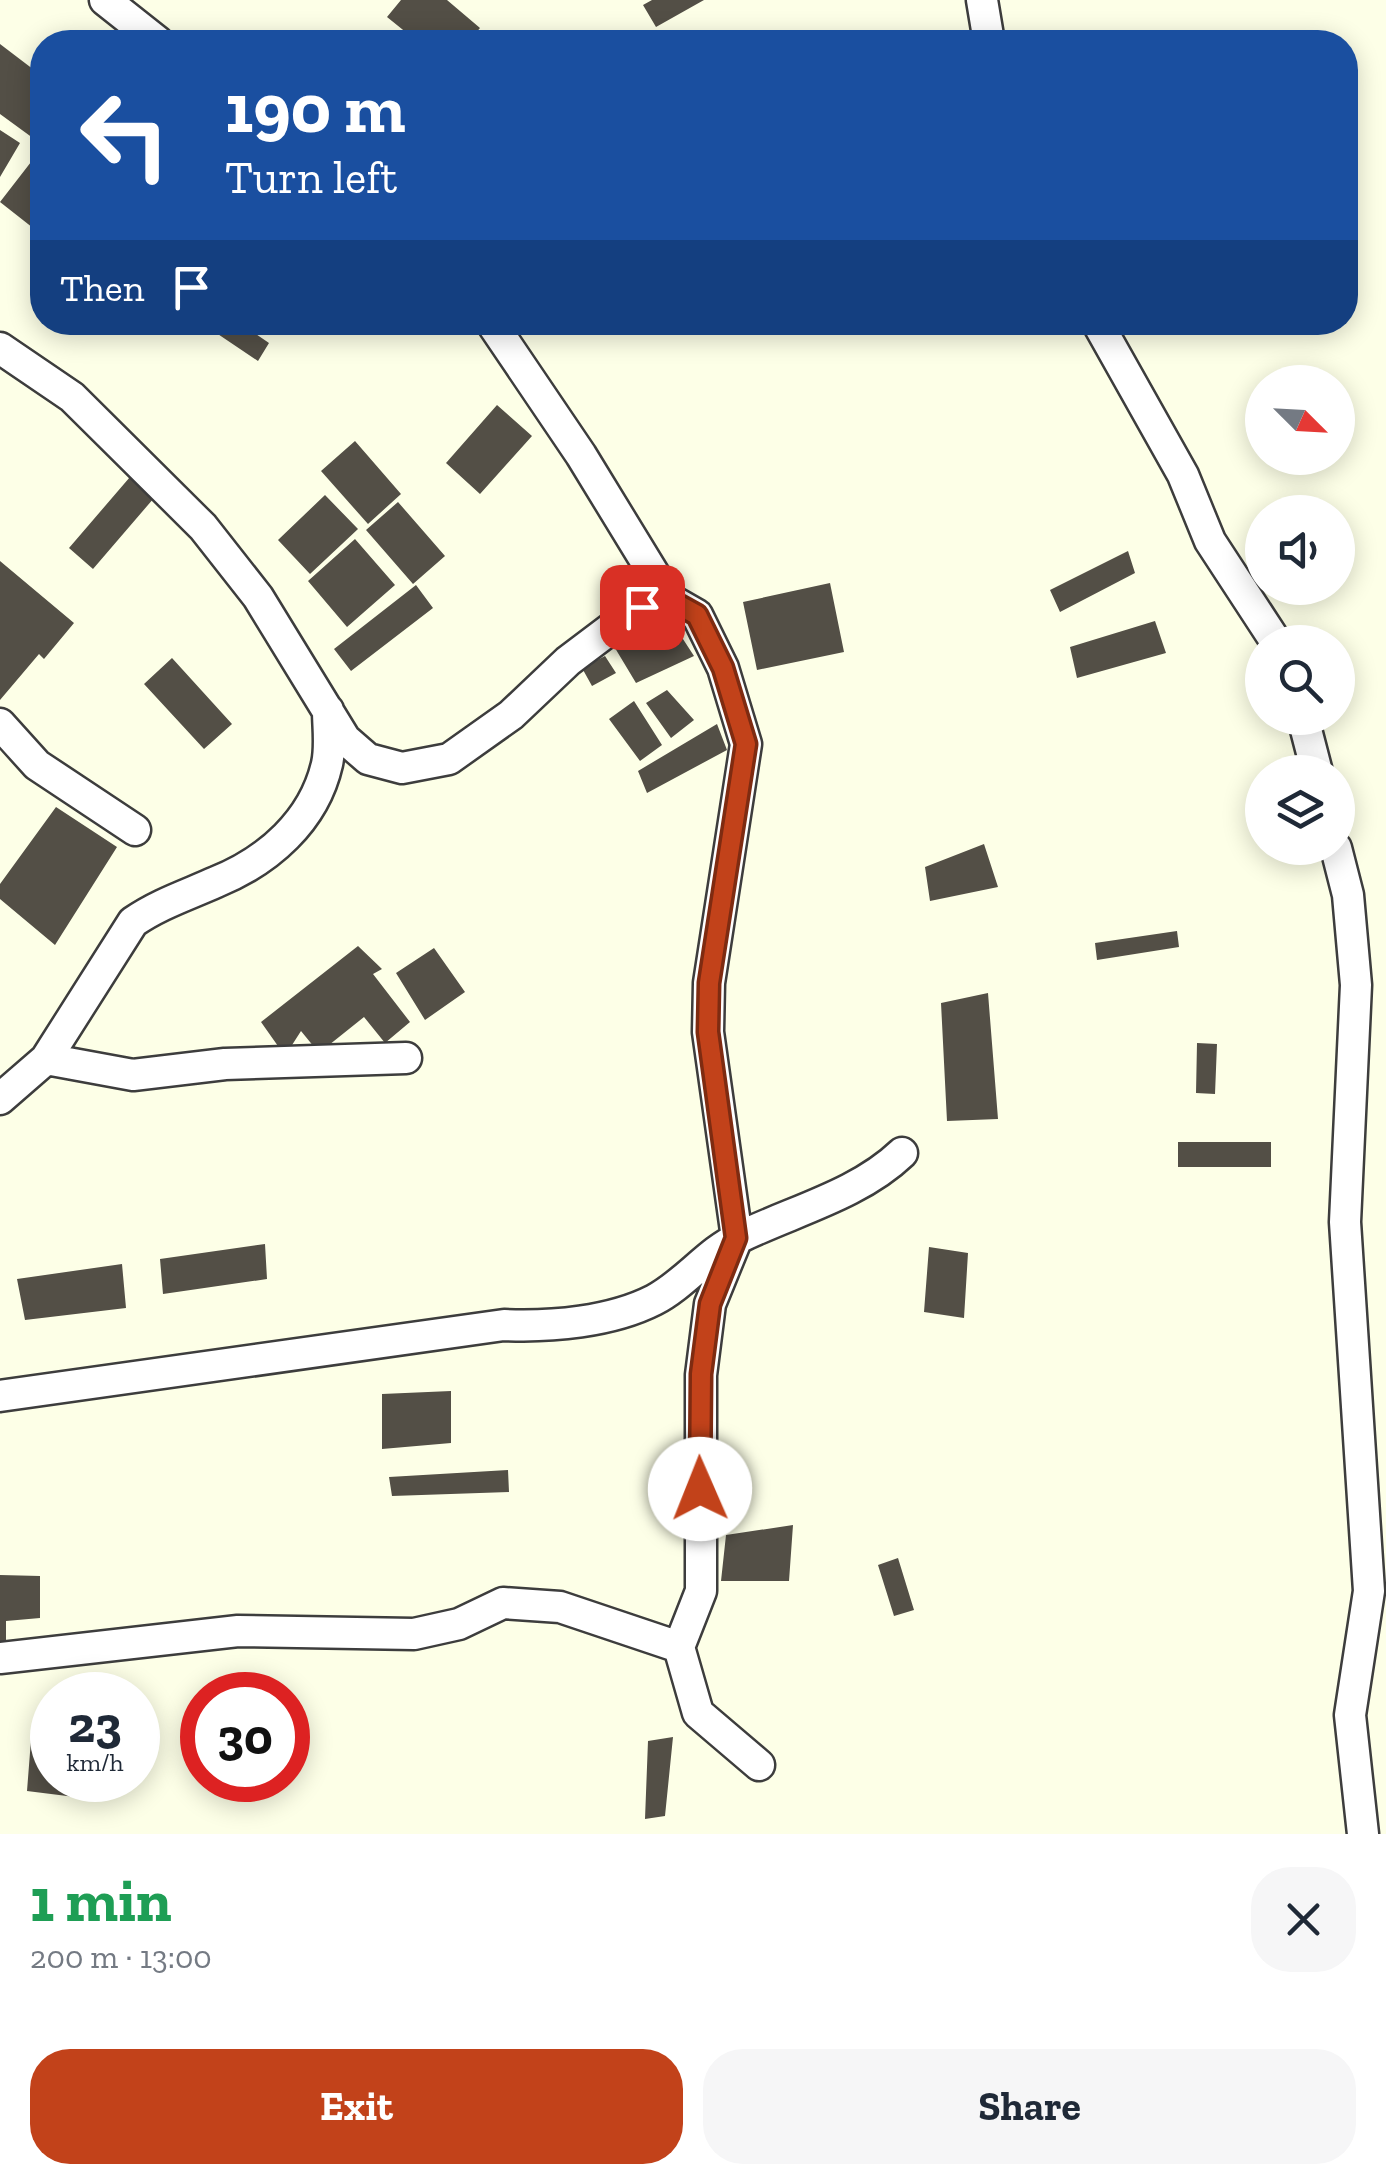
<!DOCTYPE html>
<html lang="en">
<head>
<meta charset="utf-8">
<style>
	body { margin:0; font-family:"Zilla Slab",serif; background:#f6f6f7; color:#1f2937; height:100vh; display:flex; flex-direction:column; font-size:38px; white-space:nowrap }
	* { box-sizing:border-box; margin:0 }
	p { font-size:32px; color:#747a83 }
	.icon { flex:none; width:55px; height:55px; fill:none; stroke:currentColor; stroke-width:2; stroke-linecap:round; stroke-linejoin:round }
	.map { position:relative; height:1834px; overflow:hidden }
	.panel { display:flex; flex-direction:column; background:#fff; flex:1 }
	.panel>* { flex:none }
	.top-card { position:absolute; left:30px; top:30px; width:1328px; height:305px; border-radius:40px; box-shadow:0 5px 25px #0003; background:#1a4fa0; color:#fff; overflow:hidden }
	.needle { width:65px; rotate:114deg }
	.buttons { position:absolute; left:1245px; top:365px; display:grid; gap:20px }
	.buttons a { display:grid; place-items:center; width:110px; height:110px; border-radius:50%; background:#fff; box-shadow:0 5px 25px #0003; font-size:50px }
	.speed { position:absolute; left:30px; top:1672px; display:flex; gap:20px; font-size:50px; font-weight:700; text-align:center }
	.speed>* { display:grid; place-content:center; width:130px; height:130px; border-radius:50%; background:#fff; box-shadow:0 5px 25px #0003; line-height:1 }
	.speed small { font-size:25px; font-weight:400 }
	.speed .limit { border:15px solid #d22; background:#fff; color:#111 }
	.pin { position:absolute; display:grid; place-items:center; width:85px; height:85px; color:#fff; margin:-42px; border-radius:20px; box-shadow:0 5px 15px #0006 }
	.me { position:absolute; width:110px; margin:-55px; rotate:359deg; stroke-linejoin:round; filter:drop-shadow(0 0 8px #0008) }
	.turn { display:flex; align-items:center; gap:35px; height:210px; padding:0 30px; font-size:45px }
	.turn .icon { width:130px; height:130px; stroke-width:2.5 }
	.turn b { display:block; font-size:70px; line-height:85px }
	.then { display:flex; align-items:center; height:95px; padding:0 30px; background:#0003; gap:20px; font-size:38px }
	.round { display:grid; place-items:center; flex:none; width:105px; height:105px; border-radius:40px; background:#f6f6f7 }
	.head { display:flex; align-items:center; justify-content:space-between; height:170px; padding:0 30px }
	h1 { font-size:60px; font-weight:700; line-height:75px; color:#1e9e55 }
	.button { display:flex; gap:20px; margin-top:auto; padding:20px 30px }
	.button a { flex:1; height:115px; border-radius:40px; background:#c2421a; color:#fff; font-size:40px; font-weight:700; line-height:115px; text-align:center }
	.button a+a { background:#f6f6f7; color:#1f2937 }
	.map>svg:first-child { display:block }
	.building { fill:#534f46 }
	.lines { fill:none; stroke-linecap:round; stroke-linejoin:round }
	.minor-casing { stroke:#3d3d3d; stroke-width:35 }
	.minor { stroke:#fff; stroke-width:30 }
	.route-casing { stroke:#7e2b11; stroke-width:25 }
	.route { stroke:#c2421a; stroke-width:18 }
</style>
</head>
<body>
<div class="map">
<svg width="1386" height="1834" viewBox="0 0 1386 1834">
	<rect width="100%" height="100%" fill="#fdffe7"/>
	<path class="building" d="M401,0H447L480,28L468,42H418L387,17Z
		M652,0H704L656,27L643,5Z
		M0,44L42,76V133L37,141L0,114Z
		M0,130L20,143L0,177Z
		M31,162L42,170V235L0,202Z
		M200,322H238L269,343L258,361Z
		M497,405L532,436L480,494L446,463Z
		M355,441L401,494L368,524L321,471Z
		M136,470L160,491L93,569L69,548Z
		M325,495L358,529L310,574L278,540Z
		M398,502L445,556L413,584L366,530Z
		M355,539L395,585L347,627L308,581Z
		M1128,551L1135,573L1060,612L1050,590Z
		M0,561L74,623L44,659L39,654L0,700Z
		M830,583L844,652L757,670L743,602Z
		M416,585L433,608L351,671L334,649Z
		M668,616L694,656L636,683L612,643Z
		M1155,621L1166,653L1077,678L1070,647Z
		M605,656L616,673L592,686L582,668Z
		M172,658L232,724L204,749L144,684Z
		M667,690L694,720L671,738L646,703Z
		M634,701L662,745L640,761L609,719Z
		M717,724L727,750L647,793L638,771Z
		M56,807L117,847L55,945L0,899V884Z
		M984,844L998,887L930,901L925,867Z
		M1177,931L1179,947L1097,960L1095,943Z
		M358,946L382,969L373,974L410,1022L385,1043L364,1017L319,1053L301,1031L285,1056L261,1022Z
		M434,948L465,992L425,1020L396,973Z
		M988,993L998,1119L947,1121L941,1003Z
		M1197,1043L1217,1044L1215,1094L1196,1093Z
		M1178,1142H1271V1167H1178Z
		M265,1244L267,1279L163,1294L160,1259Z
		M929,1247L968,1253L964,1318L924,1312Z
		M122,1264L126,1308L25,1320L17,1279Z
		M451,1391V1443L382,1449V1394Z
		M508,1470L509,1492L392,1496L389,1477Z
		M793,1525L789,1581H721L726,1535Z
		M898,1558L914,1610L894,1616L878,1565Z
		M0,1575L40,1576V1618L6,1621V1654H0Z
		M32,1727L52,1729V1780H92L91,1799L27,1791Z
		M673,1737L665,1816L645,1819L648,1741Z"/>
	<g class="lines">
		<g class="minor-casing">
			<path id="minor" d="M105,0L158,42
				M982,0L989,42
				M491,322L581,455L669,599
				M1097,322L1183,475L1210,541L1276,642
				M0,348L72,397L203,527L258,597L345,739L368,759L402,768L449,759L511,715L568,661L617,624L642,607L669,599L697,615L723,668L746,744L709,983L708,1032L737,1238L710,1304L701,1375V1591L679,1647L698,1713L759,1765
				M1303,718L1317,772
				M0,724L37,765L135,830
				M1336,848L1348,895L1356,985L1345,1222L1369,1591L1350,1715L1363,1834
				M46,1059L133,1075L225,1064L406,1058
				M0,1099L46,1059L133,922C159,904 187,895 216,882C268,861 314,821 327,764C331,747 328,727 328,710
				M0,1396L504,1325C551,1327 611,1322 654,1300C685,1284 708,1252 740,1237C793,1211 858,1195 902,1153
				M0,1658L238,1631L414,1634L459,1624L503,1603L560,1607L679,1647"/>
		</g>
		<use href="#minor" class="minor"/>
	</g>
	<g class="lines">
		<g class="route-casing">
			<path id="route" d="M642,607L668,599L697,615L723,668L746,744L709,983L708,1032L736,1238L710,1304L701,1374L700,1489"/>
		</g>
		<use href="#route" class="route"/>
	</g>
</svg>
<div class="buttons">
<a><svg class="needle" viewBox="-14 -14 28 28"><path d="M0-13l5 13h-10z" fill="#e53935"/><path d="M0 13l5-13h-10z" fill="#747a83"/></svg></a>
<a><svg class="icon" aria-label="sound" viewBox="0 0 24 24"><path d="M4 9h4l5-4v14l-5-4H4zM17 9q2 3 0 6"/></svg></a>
<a><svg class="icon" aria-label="search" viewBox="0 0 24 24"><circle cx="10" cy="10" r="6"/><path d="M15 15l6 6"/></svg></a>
<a><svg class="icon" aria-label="layers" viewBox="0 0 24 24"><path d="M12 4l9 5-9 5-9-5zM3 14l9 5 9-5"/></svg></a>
</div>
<div class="speed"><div>23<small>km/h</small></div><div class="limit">30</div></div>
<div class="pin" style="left:642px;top:607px;background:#d93025"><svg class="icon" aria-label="arrive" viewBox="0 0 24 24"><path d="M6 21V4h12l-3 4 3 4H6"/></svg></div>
<svg class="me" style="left:700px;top:1489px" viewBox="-20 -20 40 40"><circle r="19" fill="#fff"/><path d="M0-13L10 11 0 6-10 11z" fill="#c2421a"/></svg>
<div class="top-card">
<div class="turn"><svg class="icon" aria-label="left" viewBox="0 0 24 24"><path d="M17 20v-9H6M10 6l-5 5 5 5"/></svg><div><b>190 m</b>Turn left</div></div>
<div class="then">Then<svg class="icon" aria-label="arrive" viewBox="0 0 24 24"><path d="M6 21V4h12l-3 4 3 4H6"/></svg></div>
</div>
</div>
<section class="panel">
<div class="head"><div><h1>1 min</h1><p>200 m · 13:00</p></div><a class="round"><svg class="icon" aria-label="close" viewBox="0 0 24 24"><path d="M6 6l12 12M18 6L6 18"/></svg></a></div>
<div class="button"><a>Exit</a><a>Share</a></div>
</section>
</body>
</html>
